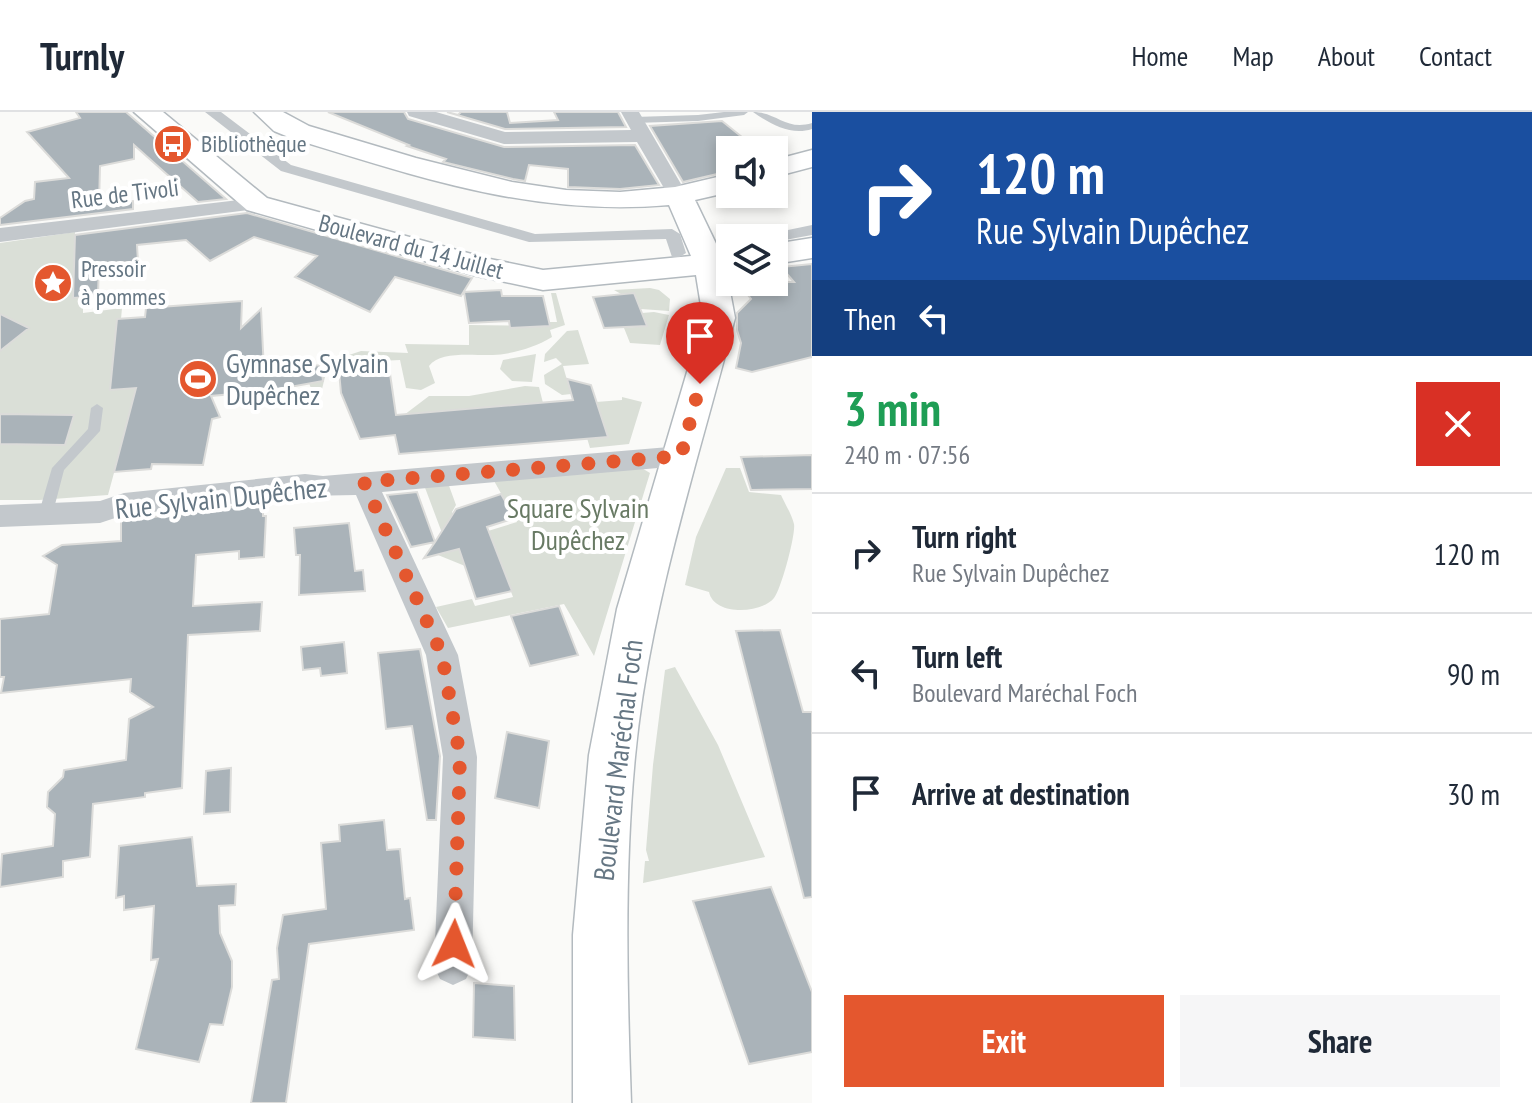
<!DOCTYPE html>
<html lang="en">
<head>
<meta charset="utf-8">
<style>
	body { margin:0; font-family:"PT Sans Narrow",sans-serif; background:#f6f6f7; color:#1f2937; height:100vh; display:flex; flex-direction:column; font-size:30px; white-space:nowrap }
	* { box-sizing:border-box; margin:0 }
	p { font-size:26px; color:#747a83 }
	.icon { flex:none; width:44px; height:44px; fill:none; stroke:currentColor; stroke-width:2; stroke-linecap:round; stroke-linejoin:round }
	.map { position:relative; flex:1; overflow:hidden }
	.side { display:flex; flex-direction:column; background:#fff; width:720px }
	.side>* { flex:none }
	.hud { background:#1a4fa0; color:#fff; overflow:hidden }
	.buttons { position:absolute; left:716px; top:24px; display:grid; gap:16px }
	.buttons a { display:grid; place-items:center; width:72px; height:72px; border-radius:0px; background:#fff; box-shadow:0 4px 12px #0003; font-size:40px }
	.pin { position:absolute; display:grid; place-items:center; width:68px; height:68px; color:#fff; margin:-82px -34px; border-radius:50% 50% 50% 0; rotate:-45deg; box-shadow:0 0 8px #0007 }
	.pin .icon { rotate:45deg }
	.me { position:absolute; width:88px; margin:-44px; rotate:2deg; stroke-linejoin:round; filter:drop-shadow(0 0 6px #0008) }
	.turn { display:flex; align-items:center; gap:28px; height:168px; padding:0 32px; font-size:36px }
	.turn .icon { width:104px; height:104px; stroke-width:2.5 }
	.turn b { display:block; font-size:56px; line-height:68px }
	.then { display:flex; align-items:center; height:76px; padding:0 32px; background:#0003; gap:16px; font-size:30px }
	.round { display:grid; place-items:center; flex:none; width:84px; height:84px; border-radius:0px; background:#f6f6f7 }
	.summary { display:flex; align-items:center; justify-content:space-between; height:136px; padding:0 32px }
	h1 { font-size:48px; font-weight:700; line-height:60px; color:#1e9e55 }
	.cta { display:flex; gap:16px; margin-top:auto; padding:16px 32px }
	.cta a { flex:1; height:92px; border-radius:0px; background:#e4572e; color:#fff; font-size:32px; font-weight:700; line-height:92px; text-align:center }
	.cta a+a { background:#f6f6f7; color:#1f2937 }
	ul { padding:0; list-style:none }
	li { display:flex; align-items:center; gap:24px; height:120px; padding:0 32px; border-top:2px solid #e0e1e3 }
	li div { flex:1 }
	li b { display:block; font-size:30px }
	li em { font-style:normal }
	header { display:flex; align-items:center; gap:48px; box-sizing:border-box; height:112px; padding:0 40px; background:#fff; border-bottom:2px solid #e0e1e3 }
	header strong { font-size:38px }
	nav { display:flex; gap:44px; margin-inline-start:auto; font-size:28px }
	main { display:flex; flex:1; min-height:0 }
	.map>svg:first-child { display:block }
	.green { fill:#dadfd7 }
	.building { fill:#aab3b9; stroke:#dcdcda; stroke-width:2 }
	.lines { fill:none; stroke-linecap:round; stroke-linejoin:round }
	.secondary-casing { stroke:#b3babf; stroke-width:3 }
	.service { fill:#c3c8cc; fill-rule:evenodd }
	.pedestrian { fill:#c3c8cc; fill-rule:evenodd }
	.minor { fill:#c3c8cc; fill-rule:evenodd }
	.secondary { fill:#fff; fill-rule:evenodd }
	.route { stroke:#e4572e; stroke-width:14; stroke-dasharray:0 25.2 }
	.labels { text-anchor:middle; stroke-width:8; stroke-linejoin:round; paint-order:stroke }
	.far-poi-label { font-size:24px; fill:#657683; stroke:#fff; text-anchor:start }
	.far-street-label { font-size:24px; fill:#657683; stroke:#fff }
	.poi-label { font-size:28px; fill:#657683; stroke:#fff; text-anchor:start }
	.street-label { font-size:28px; fill:#657683; stroke:#fff }
	.park-label { font-size:28px; fill:#687a64; stroke:#fff }
</style>
</head>
<body>
<header>
<strong>Turnly</strong>
<nav><a>Home</a><a>Map</a><a>About</a><a>Contact</a></nav>
</header>
<main>
<div class="map">
<svg width="812" height="991" viewBox="0 0 812 991">
	<rect width="100%" height="100%" fill="#fafaf8"/>
	<path class="green" d="M75,120L73,186L83,185V201L122,196L121,207H117L110,278L137,276L108,383L39,388H0V131Z
		M650,176L659,178L670,187L669,199L641,197L634,181L621,182L614,178Z
		M551,181H556L565,213L550,218L552,225C537,234 522,239 504,242C483,246 442,236 429,254L435,271L421,278L406,276L400,248L360,250L335,257L325,265L322,277L312,279L304,258L361,239L408,241L405,232L469,233V213L549,214V210H557Z
		M654,200L669,203L660,233L630,231L624,216L647,214L642,201Z
		M578,218L589,252L563,254L571,282L562,283L545,272L544,263L562,252L556,246L544,250L545,242L567,219Z
		M536,242L532,270L512,269L500,257L503,248Z
		M525,274L539,275L543,291L404,303L429,284H469Z
		M622,285L642,290L629,332L590,336L587,326L596,290L622,288Z
		M640,355L650,361L594,544L564,492L448,516L436,495L472,487L475,494L513,485L499,447L465,454L438,443L449,440L447,433L490,425L488,419L517,410L493,367Z
		M726,356H740L749,380L781,383C785,392 792,403 794,412C796,422 781,478 774,486C761,502 714,504 709,480L685,473L696,425Z
		M448,371L456,393L452,400L465,423L445,429L424,373Z
		M675,555L718,633L765,745L643,771L645,749H649L646,738L653,653L665,558Z"/>
	<path class="building" d="M76,0H126L226,87L198,90L134,33V47L100,54L99,93L133,89V97L0,113V106L25,89L34,87L35,70L69,66L27,20L80,6Z
		M328,0H404L408,7L504,35L635,33L659,73L620,77L568,75V57L529,53L525,69L513,67L443,50L446,47L407,34L409,33Z
		M447,0L458,3L461,0H507L510,11L558,8L554,0H618L626,15L505,17Z
		M722,9L758,38H718L730,59L683,70L650,14Z
		M247,101L472,166L461,184L395,165L370,200L295,165L317,144L254,125L210,149L186,128L137,133L138,150L99,151L98,184L73,186L75,123Z
		M812,152V245L752,260L736,256L741,231L737,218V201L751,187L738,170H794L781,155Z
		M501,178L502,184H543L550,214L510,216L509,209L469,211L464,180Z
		M634,181L647,214L604,216L593,185Z
		M242,189L241,216L261,197L264,259L321,253L323,269L268,279L211,284L220,305L212,307L203,353L152,352L151,357L114,360L136,276L110,278L117,207L145,205L146,196Z
		M0,202L29,216L0,239Z
		M389,255L396,303L573,288L567,267L591,273L608,325L399,342L395,323L360,327L341,281L339,259Z
		M0,302L74,303L65,333L0,332Z
		M812,343V377L751,378L741,345Z
		M417,380L435,430L456,397L501,382L515,406L487,415L512,479L476,487L459,437L424,446L435,430L411,435L387,383Z
		M241,394H263V404H266L264,445L239,447V439L196,443L193,494L262,490L260,519L188,523L182,676L145,681V685L93,692L90,745L63,749V765L0,775L2,742L53,734L55,702L47,695L48,680L63,665L64,658L126,648L129,607L153,595L130,580L131,567L1,581L4,565H0V507L49,502L57,453L43,444L62,433L121,429V409Z
		M349,411L355,459L363,458L365,479L299,483L300,443H296L294,416Z
		M559,494L578,543L530,554L511,504Z
		M780,518L803,600H812V785L804,786L736,519Z
		M344,530L347,561L321,564L320,556L303,558L301,535Z
		M420,537L440,644L436,708H427L412,614L386,617L378,541Z
		M507,620L549,629L539,696L495,686Z
		M231,656L230,700L204,702L206,659Z
		M384,708L387,738L400,737L405,787L410,786L414,818L309,832L286,991H251L272,868L279,867L277,836L283,803L326,797L321,731L340,729L339,713Z
		M192,725L197,774L236,772L235,793L219,794L220,821L232,849V875L223,913L210,912L199,950L136,937L158,847L151,848L154,794L124,798V784L116,786L119,734Z
		M771,775L812,880V940L749,952L693,789Z
		M474,871L514,874L515,928L473,925Z"/>
	<g class="lines">
		<g class="secondary-casing">
			<path id="secondary" d="M134,0H163L267,86L490,147L543,158L691,144L669,93C532,105 419,65 291,26L274,19L254,0H283L309,14L416,46L512,70L566,78L620,80L675,75L730,62V80L695,88L720,140L730,138V158H726L735,206C698,350 649,496 635,645C624,760 627,875 631,991H573V823L589,643L617,497L703,206L696,163L543,178L477,164L247,98Z
				M812,38V55L774,65V48Z
				M812,126V146L774,152V132Z"/>
		</g>
		<path class="service" d="M724,0H748L744,3L698,9L634,11L630,8L634,5L698,3Z
			M753,0C777,0 786,19 812,11V17C791,24 770,12 753,0Z
			M774,61L784,68V72H778L774,69Z
			M97,292L103,296L100,319L64,358L52,404L45,409L40,408L38,404L52,356L88,317L91,296Z"/>
		<path class="pedestrian" d="M205,0H221L291,53L535,122L672,117L680,122L686,141L678,146L672,145L666,127L529,130L281,59Z
			M812,113V123L774,130V126H762L764,123Z
			M730,129V139L718,134L720,130Z"/>
		<path class="minor" d="M407,0H436L505,20L631,18L621,0H639L688,84L678,90L671,88L637,30L504,32L409,4Z
			M257,86L267,92L264,96L0,130V116Z
			M681,334L690,337L694,344L690,351L681,354L382,380L458,543L477,645L472,854L466,867L453,873L440,867L434,854L443,645L426,543L356,383L305,384L124,403L100,411L0,415V393L100,389L124,381L305,362L323,364Z"/>
		<use href="#secondary" class="secondary"/>
	</g>
	<g class="lines">
		<path class="route" d="M454,832L460,645L442,543L364,370L681,344L700,272"/>
	</g>
	<defs>
		<g id="bus-disc" transform="scale(2)"><circle r="9.5" fill="#e4572e" stroke="#fff"/><path d="M-5-6H5V4H4V6H2V4H-2V6H-4V4H-5ZM-3.5-4V0h7V-4ZM-3.5 1.2v1.5H-2V1.2ZM2 1.2v1.5H3.5V1.2Z" fill="#fff"/></g>
		<g id="sight-disc" transform="scale(2)"><circle r="9.5" fill="#e4572e" stroke="#fff"/><path d="M0-6L1.8-2.2L6-1.7L2.9 1.2L3.7 5.4L0 3.3L-3.7 5.4L-2.9 1.2L-6-1.7L-1.8-2.2Z" fill="#fff"/></g>
		<g id="stadium-disc" transform="scale(2)"><circle r="9.5" fill="#e4572e" stroke="#fff"/><path d="M0-5a6.5 5 0 1 0 0 10a6.5 5 0 1 0 0-10ZM-3.5-1.8h7v3.6h-7Z" fill="#fff"/></g>
	</defs>
	<g fill-rule="evenodd">
		<use href="#bus-disc" x="173" y="32"/>
		<use href="#sight-disc" x="53" y="171"/>
		<use href="#stadium-disc" x="198" y="267"/>
	</g>
	<g class="labels">
		<g class="far-poi-label">
			<text x="201" y="40">Bibliothèque</text>
			<text x="81" y="165">Pressoir<tspan x="81" dy="28">à pommes</tspan></text>
		</g>
		<g class="far-street-label">
			<text transform="translate(125 82) rotate(-7)" y="8">Rue de Tivoli</text>
			<text transform="translate(411 135) rotate(15)" y="8">Boulevard du 14 Juillet</text>
		</g>
		<g class="poi-label">
			<text x="226" y="261">Gymnase Sylvain<tspan x="226" dy="32">Dupêchez</tspan></text>
		</g>
		<g class="street-label">
			<text transform="translate(221 386) rotate(-6)" y="10">Rue Sylvain Dupêchez</text>
			<text transform="translate(618 648) rotate(-83)" y="10">Boulevard Maréchal Foch</text>
		</g>
		<g class="park-label">
			<text x="578" y="406">Square Sylvain<tspan x="578" dy="32">Dupêchez</tspan></text>
		</g>
	</g>
</svg>
<div class="buttons">
<a><svg class="icon" aria-label="sound" viewBox="0 0 24 24"><path d="M4 9h4l5-4v14l-5-4H4zM17 9q2 3 0 6"/></svg></a>
<a><svg class="icon" aria-label="layers" viewBox="0 0 24 24"><path d="M12 4l9 5-9 5-9-5zM3 14l9 5 9-5"/></svg></a>
</div>
<div class="pin" style="left:700px;top:272px;background:#d93025"><svg class="icon" aria-label="arrive" viewBox="0 0 24 24"><path d="M6 21V4h12l-3 4 3 4H6"/></svg></div>
<svg class="me" style="left:454px;top:832px" viewBox="-20 -20 40 40"><path d="M0-17L14 15 0 8-14 15z" fill="#e4572e" stroke="#fff" stroke-width="4"/></svg>
</div>
<section class="side">
<div class="hud">
<div class="turn"><svg class="icon" aria-label="right" viewBox="0 0 24 24"><path d="M7 20v-9h11M14 6l5 5-5 5"/></svg><div><b>120 m</b>Rue Sylvain Dupêchez</div></div>
<div class="then">Then<svg class="icon" aria-label="left" viewBox="0 0 24 24"><path d="M17 20v-9H6M10 6l-5 5 5 5"/></svg></div>
</div>
<div class="summary"><div><h1>3 min</h1><p>240 m · 07:56</p></div><a class="round" style="background:#d93025;color:#fff"><svg class="icon" aria-label="close" viewBox="0 0 24 24"><path d="M6 6l12 12M18 6L6 18"/></svg></a></div>
<ul>
<li><svg class="icon" aria-label="right" viewBox="0 0 24 24"><path d="M7 20v-9h11M14 6l5 5-5 5"/></svg><div><b>Turn right</b><p>Rue Sylvain Dupêchez</p></div><em>120 m</em></li>
<li><svg class="icon" aria-label="left" viewBox="0 0 24 24"><path d="M17 20v-9H6M10 6l-5 5 5 5"/></svg><div><b>Turn left</b><p>Boulevard Maréchal Foch</p></div><em>90 m</em></li>
<li><svg class="icon" aria-label="arrive" viewBox="0 0 24 24"><path d="M6 21V4h12l-3 4 3 4H6"/></svg><div><b>Arrive at destination</b></div><em>30 m</em></li>
</ul>
<div class="cta"><a>Exit</a><a>Share</a></div>
</section>
</main>
</body>
</html>
